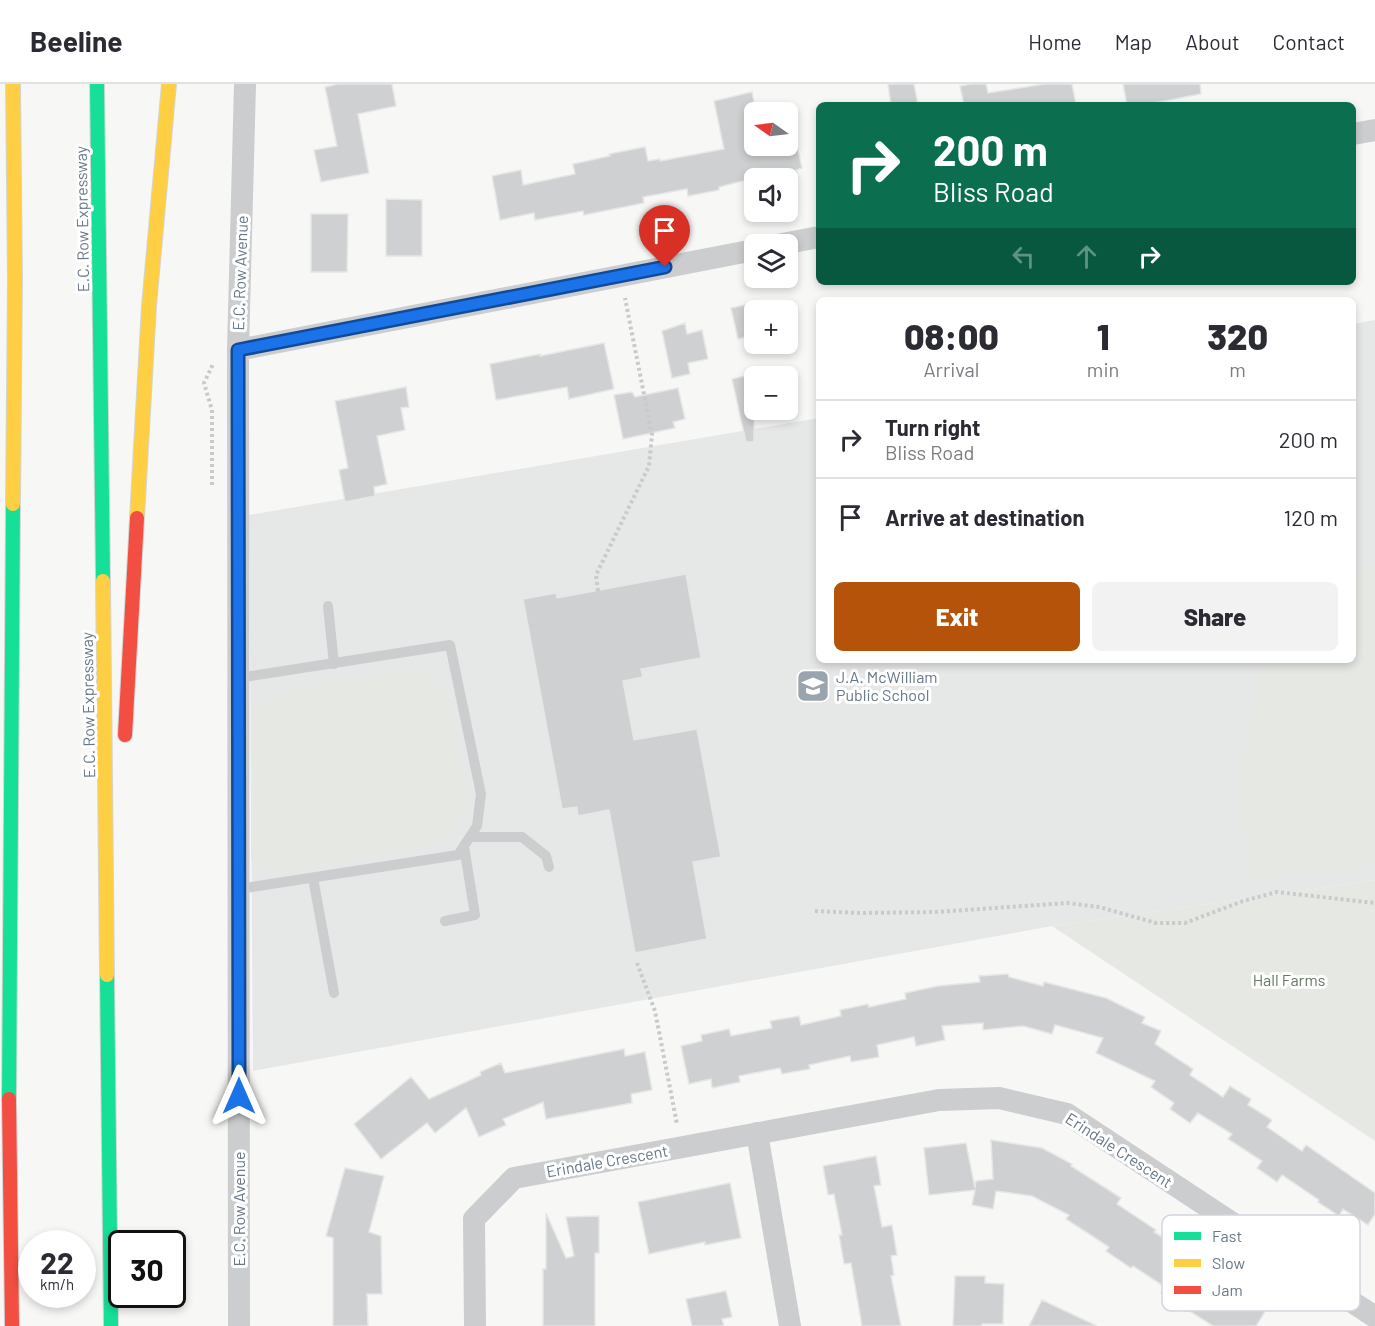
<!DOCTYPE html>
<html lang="en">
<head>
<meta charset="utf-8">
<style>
	body { margin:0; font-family:Barlow,sans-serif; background:#f2f2f3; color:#2b2b33; height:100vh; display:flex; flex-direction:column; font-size:22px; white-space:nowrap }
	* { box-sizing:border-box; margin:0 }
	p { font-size:20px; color:#7c7c81 }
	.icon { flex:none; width:33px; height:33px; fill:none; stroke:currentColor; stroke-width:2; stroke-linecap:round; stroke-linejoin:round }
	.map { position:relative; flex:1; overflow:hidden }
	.side { position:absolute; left:816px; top:213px; width:540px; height:366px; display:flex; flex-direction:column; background:#fff; border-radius:9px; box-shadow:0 3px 9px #0003 }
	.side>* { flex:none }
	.top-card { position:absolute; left:816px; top:18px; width:540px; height:183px; border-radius:9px; box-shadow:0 3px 9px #0003; background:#0b6e4f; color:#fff; overflow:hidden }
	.needle { width:39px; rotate:284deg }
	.tools { position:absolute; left:744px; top:18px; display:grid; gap:12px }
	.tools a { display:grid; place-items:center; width:54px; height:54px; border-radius:9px; background:#fff; box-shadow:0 3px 9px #0003; font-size:30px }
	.speed { position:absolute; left:18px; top:1146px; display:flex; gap:12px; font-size:30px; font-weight:700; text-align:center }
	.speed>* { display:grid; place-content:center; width:78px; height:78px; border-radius:50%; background:#fff; box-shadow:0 3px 9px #0003; line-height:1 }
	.speed small { font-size:15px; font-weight:400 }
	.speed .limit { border:3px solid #111; border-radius:9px; background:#fff; color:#111 }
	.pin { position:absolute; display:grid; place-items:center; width:51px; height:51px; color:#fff; margin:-62px -26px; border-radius:50% 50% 50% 0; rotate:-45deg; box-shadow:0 0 6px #0007 }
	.pin .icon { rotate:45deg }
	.me { position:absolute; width:66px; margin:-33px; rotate:0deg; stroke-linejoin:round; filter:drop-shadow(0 0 4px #0008) }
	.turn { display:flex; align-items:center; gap:21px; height:126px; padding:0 18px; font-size:27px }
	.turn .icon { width:78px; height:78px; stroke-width:2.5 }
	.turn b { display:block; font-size:42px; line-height:51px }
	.lanes { display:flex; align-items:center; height:57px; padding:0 18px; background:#0003; justify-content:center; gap:30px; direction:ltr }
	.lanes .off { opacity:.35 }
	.eta { display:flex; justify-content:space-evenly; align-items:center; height:102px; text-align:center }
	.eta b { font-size:36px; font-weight:800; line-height:42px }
	.action { display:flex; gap:12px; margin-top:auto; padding:12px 18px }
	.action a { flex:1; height:69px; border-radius:9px; background:#b45309; color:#fff; font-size:24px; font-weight:800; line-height:69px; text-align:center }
	.action a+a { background:#f2f2f3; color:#2b2b33 }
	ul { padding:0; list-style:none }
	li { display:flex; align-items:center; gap:18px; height:78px; padding:0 18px; border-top:2px solid #e1e1e2 }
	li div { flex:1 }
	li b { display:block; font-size:22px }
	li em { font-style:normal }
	header { display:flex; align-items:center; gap:36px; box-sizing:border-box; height:84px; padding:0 30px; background:#fff; border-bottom:2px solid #e1e1e2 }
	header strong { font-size:28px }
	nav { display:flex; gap:33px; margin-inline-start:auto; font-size:21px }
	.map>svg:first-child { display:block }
	.built { fill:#e6e7e7 }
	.green { fill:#e6e9e3 }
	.building { fill:#ced0d1; stroke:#e6e6e6; stroke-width:1.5 }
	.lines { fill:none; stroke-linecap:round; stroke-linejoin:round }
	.fast-casing { stroke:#d4d5d5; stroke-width:16 }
	.slow-casing { stroke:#d4d5d5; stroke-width:16 }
	.jam-casing { stroke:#d4d5d5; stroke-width:16 }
	.path { stroke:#c9cacb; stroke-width:4; stroke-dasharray:3 3; stroke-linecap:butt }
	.lane { stroke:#cccdce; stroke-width:10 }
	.street { stroke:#cccdce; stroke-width:22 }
	.fast { stroke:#16e098; stroke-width:14 }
	.slow { stroke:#ffcf43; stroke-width:14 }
	.jam { stroke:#f24e42; stroke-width:14 }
	.route-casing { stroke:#114b97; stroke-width:15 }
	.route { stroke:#1a73e8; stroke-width:10 }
	.labels { text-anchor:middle; stroke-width:6; stroke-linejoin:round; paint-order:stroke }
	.street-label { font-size:16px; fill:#677887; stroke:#fff }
	.poi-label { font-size:16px; fill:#677887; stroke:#fff; text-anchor:start }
	.park-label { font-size:16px; fill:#667962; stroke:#fff }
	.key { fill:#fff; stroke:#d1d6db; stroke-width:1.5 }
	.key-label { font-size:16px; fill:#677887 }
</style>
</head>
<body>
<header>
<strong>Beeline</strong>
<nav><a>Home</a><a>Map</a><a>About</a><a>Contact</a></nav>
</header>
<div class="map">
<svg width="1375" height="1242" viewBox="0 0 1375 1242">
	<rect width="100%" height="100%" fill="#f7f7f6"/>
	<path class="built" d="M1375,236V796L1052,842L253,987L249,431L819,334V576H1353V240Z"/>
	<path class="green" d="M1375,484V781L1251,795L1239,704L1255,603L1268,576H1353V494Z
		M413,586C430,593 438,598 447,615L466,706L465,722L461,738L451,750L434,759L289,787C274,786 264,787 251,776V628C260,618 271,613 284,607L398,587Z
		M1375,796V1057L1052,842Z"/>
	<path class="building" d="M338,0H392L396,22L358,30L369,89L321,98L314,66L337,62L325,3Z
		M888,0H914L918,21H891Z
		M971,0H986L988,9L1045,0H1072L1076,21H964L960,2Z
		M1123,0H1200L1201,10L1143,21H1127Z
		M752,8L756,28H754V62H788V55L795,53L802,84L796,86L798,94H754L719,103V106L688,112L687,105L643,113L644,119L584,131L583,127L535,136L534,129L500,136L492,92L521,86L523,101L575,90L573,80L610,72L609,70L645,63L648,77L660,75V77L724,65L714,17Z
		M386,115L422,116V172H386Z
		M311,130H348L347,188H311Z
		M754,219V251L738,255L731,224Z
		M685,239L687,250L702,246L708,275L688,279L690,290L672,294L662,247Z
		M604,259L614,305L569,315L567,303L496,316L490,280L540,270V272Z
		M754,290V358H746L732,295Z
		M406,303L409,323L401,324L405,346L377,352L387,400L374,403L375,412L345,418L339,386L348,384L335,317Z
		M678,304L685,335L673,338L675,344L623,355L614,311L632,308L635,313Z
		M686,490L701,574L641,585L643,593L623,597L634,656L697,645L721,773L693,778L707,855L635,869L609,726L578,732L577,723L562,725L523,515L556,509L557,514Z
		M1008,890L1009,893L1043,902L1044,898L1106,914L1145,933L1142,939L1161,947L1155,960L1193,985L1190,991L1223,1013L1230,1002L1251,1015L1248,1021L1272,1036L1267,1043L1302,1067L1306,1061L1375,1109V1130L1368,1141L1343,1125L1339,1132L1318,1118L1319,1116L1282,1091L1277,1098L1257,1084L1262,1077L1228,1055L1232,1050L1198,1029L1190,1039L1170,1025L1174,1019L1151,1003L1155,997L1096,969L1103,954L1055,941L1052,950L1023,942L983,946V939L942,942L945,956L916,962L914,953L877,961L879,973L851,978L850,972L809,981L810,985L782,990L780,984L739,992L740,998L712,1004L711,995L689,1000L681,962L702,957L701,951L729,945L731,952L772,944L770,937L799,932L801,941L841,932L840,926L868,920L869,923L906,915L905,909L938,902L980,898L979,892Z
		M624,965L625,972L645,968L652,1006L631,1010L632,1019L546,1035L543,1018L503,1035L506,1041L479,1053L466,1024L435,1049L427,1039L381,1075L354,1040L411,993L429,1015L481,991L480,988L501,979L505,989Z
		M991,1056L1042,1064L1072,1080L1071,1082L1121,1114L1117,1120L1156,1146L1154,1148L1187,1169L1191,1164L1215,1180L1207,1192L1239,1213L1243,1206L1268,1223L1256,1242H1213L1161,1209L1165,1203L1133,1182L1131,1184L1106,1167L1109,1163L1066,1135L1069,1131L1032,1112L996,1107L993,1125L972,1121L975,1106L929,1111L924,1064L966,1059L975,1104L976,1097L993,1095Z
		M876,1072L881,1101L874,1102L882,1143L892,1141L897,1171L891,1172L894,1191L891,1192L901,1242H862L851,1179L844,1180L839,1151H842L834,1110L828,1111L823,1082Z
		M345,1084L384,1092L369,1148L381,1152L382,1210H367L368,1242H333V1154L326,1152Z
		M730,1099L741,1154L705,1161V1158L649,1170L638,1118Z
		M546,1129L566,1174L574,1172L566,1133L599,1132V1169H595V1242H543V1185H546Z
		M955,1192H985V1199L1004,1200L1003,1240H982V1242H953Z
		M726,1207L732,1233L722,1235L724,1242H692L686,1215Z
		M1042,1216L1097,1242H1029Z"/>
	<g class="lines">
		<g class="fast-casing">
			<path id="fast" d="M97,0L103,497
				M107,891L111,1242
				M9,1015L13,420"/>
		</g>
		<g class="slow-casing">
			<path id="slow" d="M13,420L15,195L13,0
				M137,434L149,222L169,0
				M103,497L107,891"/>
		</g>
		<g class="jam-casing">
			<path id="jam" d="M125,651L137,434
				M9,1015L12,1242"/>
		</g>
		<path class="path" d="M212,401V326L204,299L213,280
			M598,507L596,491L649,382L652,351L625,214
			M815,827L859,829L936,828L1067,819L1099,823L1156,839H1185L1243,817L1277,808L1375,819
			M637,879L655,927L677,1040"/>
		<path class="lane" d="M328,522L334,580
			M238,594L450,561L481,710L477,742L458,771L239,805
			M471,753H522L546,772L549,783
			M313,794L334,909
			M445,837L475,831L464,762"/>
		<path class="street" d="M1353,50L1375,46
			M782,160L819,153
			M238,266L754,166
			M757,1049L790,1242
			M239,1242L238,266L245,0
			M475,1242L474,1135L514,1094L939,1016L999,1014L1067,1030L1375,1233"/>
		<use href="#fast" class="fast"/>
		<use href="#slow" class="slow"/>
		<use href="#jam" class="jam"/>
	</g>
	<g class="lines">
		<g class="route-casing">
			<path id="route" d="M239,1012L238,266L665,183"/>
		</g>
		<use href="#route" class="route"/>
	</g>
	<defs>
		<g id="school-square" transform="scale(1.725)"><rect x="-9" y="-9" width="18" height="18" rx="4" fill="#99a4ae" stroke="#fff"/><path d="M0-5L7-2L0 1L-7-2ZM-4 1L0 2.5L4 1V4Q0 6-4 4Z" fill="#fff"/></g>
	</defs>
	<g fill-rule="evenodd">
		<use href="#school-square" x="813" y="602"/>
	</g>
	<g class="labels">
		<g class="street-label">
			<text transform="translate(82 135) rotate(-91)" y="6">E.C. Row Expressway</text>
			<text transform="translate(240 189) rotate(-88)" y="6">E.C. Row Avenue</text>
			<text transform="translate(88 621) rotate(-91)" y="6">E.C. Row Expressway</text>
			<text transform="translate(1119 1066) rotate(33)" y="6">Erindale Crescent</text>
			<text transform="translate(607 1077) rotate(-10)" y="6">Erindale Crescent</text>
			<text transform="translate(239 1125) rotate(-90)" y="6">E.C. Row Avenue</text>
		</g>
		<g class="poi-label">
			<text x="836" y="599">J.A. McWilliam<tspan x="836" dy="18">Public School</tspan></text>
		</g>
		<g class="park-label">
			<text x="1289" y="902">Hall Farms</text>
		</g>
	</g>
	<rect x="1162" y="1131" width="198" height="96" rx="9" class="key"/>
	<rect x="1174" y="1148" width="27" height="8" fill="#16e098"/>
	<rect x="1174" y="1175" width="27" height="8" fill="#ffcf43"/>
	<rect x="1174" y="1202" width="27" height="8" fill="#f24e42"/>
	<g class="key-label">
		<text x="1212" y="1158">Fast</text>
		<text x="1212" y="1185">Slow</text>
		<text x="1212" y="1212">Jam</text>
	</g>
</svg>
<div class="tools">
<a><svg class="needle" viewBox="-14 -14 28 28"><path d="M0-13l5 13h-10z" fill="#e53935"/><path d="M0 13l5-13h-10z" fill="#7c7c81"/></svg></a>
<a><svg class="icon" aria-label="sound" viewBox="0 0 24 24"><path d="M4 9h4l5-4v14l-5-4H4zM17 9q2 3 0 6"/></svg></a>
<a><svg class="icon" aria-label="layers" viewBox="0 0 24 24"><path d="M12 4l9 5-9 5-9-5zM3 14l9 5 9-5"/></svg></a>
<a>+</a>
<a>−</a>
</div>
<div class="speed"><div>22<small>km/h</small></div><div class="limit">30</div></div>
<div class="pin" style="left:665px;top:183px;background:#d93025"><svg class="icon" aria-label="arrive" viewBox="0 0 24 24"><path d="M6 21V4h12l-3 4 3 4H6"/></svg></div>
<svg class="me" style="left:239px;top:1012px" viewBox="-20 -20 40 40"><path d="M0-17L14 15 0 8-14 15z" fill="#1a73e8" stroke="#fff" stroke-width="4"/></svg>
<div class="top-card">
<div class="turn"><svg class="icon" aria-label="right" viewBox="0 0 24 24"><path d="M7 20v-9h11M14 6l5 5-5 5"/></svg><div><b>200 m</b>Bliss Road</div></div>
<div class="lanes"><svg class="icon off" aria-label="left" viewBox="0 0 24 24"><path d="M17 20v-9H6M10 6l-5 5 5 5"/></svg><svg class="icon off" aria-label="ahead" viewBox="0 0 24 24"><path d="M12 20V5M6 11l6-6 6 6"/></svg><svg class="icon" aria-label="right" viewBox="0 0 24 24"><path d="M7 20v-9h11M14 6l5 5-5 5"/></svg></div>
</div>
<section class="side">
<div class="eta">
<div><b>08:00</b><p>Arrival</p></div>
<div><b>1</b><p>min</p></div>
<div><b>320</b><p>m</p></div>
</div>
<ul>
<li><svg class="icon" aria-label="right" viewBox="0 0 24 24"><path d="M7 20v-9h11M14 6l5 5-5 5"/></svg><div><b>Turn right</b><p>Bliss Road</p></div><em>200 m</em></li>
<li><svg class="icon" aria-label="arrive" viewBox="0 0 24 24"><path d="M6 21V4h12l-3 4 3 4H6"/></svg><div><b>Arrive at destination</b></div><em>120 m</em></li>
</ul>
<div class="action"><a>Exit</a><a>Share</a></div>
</section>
</div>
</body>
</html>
